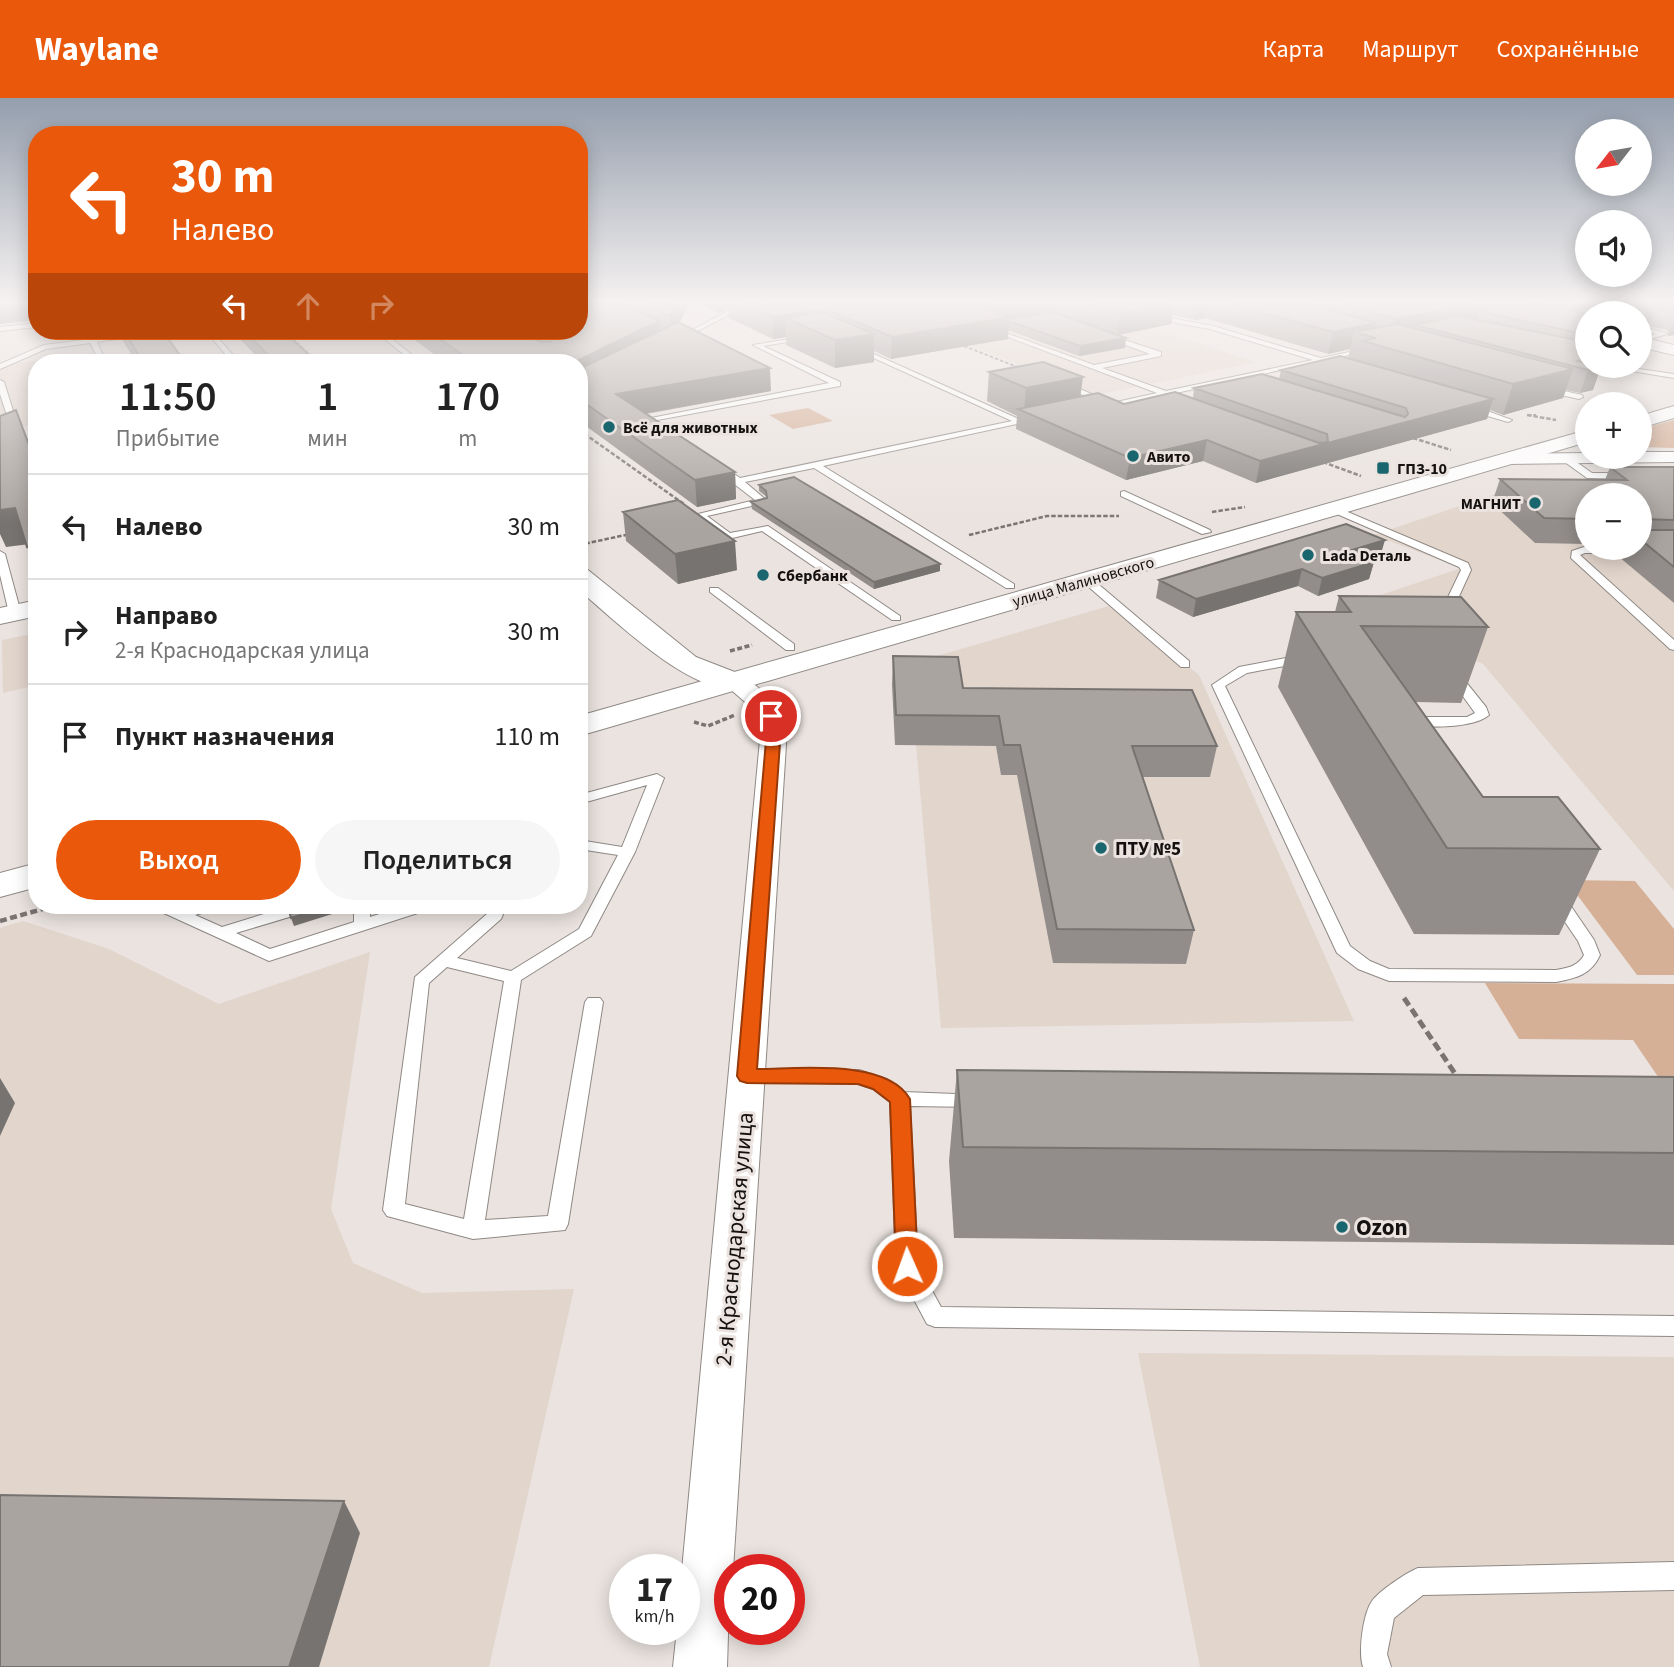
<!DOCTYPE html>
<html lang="ru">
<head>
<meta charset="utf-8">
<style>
	body { margin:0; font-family:"Source Sans 3",sans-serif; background:#f6f6f6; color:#222; height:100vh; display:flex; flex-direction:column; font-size:26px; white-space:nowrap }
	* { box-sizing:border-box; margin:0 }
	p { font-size:23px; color:#767676 }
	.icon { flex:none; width:38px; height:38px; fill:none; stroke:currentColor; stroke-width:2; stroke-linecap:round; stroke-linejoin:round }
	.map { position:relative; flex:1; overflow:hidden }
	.side { position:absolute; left:28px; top:256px; width:560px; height:560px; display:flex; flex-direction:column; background:#fff; border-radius:28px; box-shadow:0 4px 18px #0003 }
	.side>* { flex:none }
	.guide { position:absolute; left:28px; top:28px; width:560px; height:214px; border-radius:28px; box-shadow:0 4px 18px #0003; background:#ea580c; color:#fff; overflow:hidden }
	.needle { width:46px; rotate:239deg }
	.controls { position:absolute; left:1575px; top:21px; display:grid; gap:14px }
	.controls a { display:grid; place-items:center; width:77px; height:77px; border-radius:50%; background:#fff; box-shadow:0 4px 18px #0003; font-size:35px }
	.speed { position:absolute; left:609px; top:1456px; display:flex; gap:14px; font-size:35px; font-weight:700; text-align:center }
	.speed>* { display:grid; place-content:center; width:91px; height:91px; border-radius:50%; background:#fff; box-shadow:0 4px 18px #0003; line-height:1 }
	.speed small { font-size:18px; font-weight:400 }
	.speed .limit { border:10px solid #d22; background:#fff; color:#111 }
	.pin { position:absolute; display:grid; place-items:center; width:60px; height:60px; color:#fff; margin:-30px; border:4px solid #fff; border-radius:50%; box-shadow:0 2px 7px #0007 }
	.me { position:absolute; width:77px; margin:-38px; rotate:358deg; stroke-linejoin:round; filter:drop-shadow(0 0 5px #0008) }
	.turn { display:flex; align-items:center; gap:24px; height:147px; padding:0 28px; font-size:32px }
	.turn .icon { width:91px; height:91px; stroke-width:2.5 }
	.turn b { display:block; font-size:49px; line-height:60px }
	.lanes { display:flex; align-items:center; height:66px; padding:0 28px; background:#0003; justify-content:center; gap:35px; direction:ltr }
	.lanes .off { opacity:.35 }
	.eta { display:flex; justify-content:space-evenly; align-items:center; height:119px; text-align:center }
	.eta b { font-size:42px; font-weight:600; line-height:49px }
	.primary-button { display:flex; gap:14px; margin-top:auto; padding:14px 28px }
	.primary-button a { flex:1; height:80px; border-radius:42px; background:#ea580c; color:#fff; font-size:28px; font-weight:600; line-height:80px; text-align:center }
	.primary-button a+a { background:#f6f6f6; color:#222 }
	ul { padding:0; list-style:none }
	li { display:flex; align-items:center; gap:21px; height:105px; padding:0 28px; border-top:2px solid #e0e0e0 }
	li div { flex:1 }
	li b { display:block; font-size:26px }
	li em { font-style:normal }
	header { display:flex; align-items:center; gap:42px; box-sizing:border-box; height:98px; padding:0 35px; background:#ea580c; color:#fff }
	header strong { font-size:33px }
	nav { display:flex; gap:38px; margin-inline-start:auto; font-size:24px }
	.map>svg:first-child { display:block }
	.built { fill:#e2d5cc; fill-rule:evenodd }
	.green { fill:#d5b097 }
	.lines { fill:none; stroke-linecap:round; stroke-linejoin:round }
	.lane-casing { stroke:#8f8985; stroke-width:2 }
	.street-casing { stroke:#8f8985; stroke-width:2 }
	.secondary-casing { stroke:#8f8985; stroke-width:2 }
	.primary-casing { stroke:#8f8985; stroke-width:2 }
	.highway-casing { stroke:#8f8985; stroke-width:2 }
	.path-far4 { stroke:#797472; stroke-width:2; stroke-dasharray:3.5 2; stroke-linecap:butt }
	.path-far3 { stroke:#797472; stroke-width:2.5; stroke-dasharray:4.5 2; stroke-linecap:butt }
	.path-far2 { stroke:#797472; stroke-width:3.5; stroke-dasharray:5 2.5; stroke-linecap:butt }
	.path-far1 { stroke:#797472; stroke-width:4.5; stroke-dasharray:7 3.5; stroke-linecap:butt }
	.path { stroke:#797472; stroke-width:5; stroke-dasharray:9 4.5; stroke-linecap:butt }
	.lane { fill:#fff; fill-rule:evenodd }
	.street { fill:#fff; fill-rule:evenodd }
	.secondary { fill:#fff; fill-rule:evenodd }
	.primary { fill:#fff; fill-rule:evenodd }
	.highway { fill:#fff; fill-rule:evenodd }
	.wall { fill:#928d8a }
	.shaded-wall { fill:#777370 }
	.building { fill:#aaa4a0; stroke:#777370; stroke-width:2 }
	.route { fill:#ea580c; stroke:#983908; stroke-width:2 }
	.poi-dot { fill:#1a666e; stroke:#eae3df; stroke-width:2.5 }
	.labels { text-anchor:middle; stroke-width:6; stroke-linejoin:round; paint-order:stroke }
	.far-poi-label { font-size:16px; font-weight:bold; fill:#141110; stroke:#eae3df; text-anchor:start }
	.far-street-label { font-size:16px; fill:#141110; stroke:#eae3df }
	.poi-label { font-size:19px; font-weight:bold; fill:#141110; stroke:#eae3df; text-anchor:start }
	.near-poi-label { font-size:23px; font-weight:bold; fill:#141110; stroke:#eae3df; text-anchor:start }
	.near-street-label { font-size:23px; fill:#141110; stroke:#eae3df }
</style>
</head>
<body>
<header>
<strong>Waylane</strong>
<nav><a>Карта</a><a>Маршрут</a><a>Сохранённые</a></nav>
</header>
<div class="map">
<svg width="1674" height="1569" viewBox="0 0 1674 1569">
	<rect width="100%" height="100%" fill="#eae3df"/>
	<path class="built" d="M1075,206L1257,264L1096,297L916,227Z
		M62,259L64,264H37V326L0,332V267Z
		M1587,380H1674V793L1483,566L1357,505L1461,470L1374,437L1539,381ZM1587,397H1640V450H1587Z
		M1109,508L1199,577L1354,923L941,930L909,566Z
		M37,535V587L3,595L2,542Z
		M23,823L109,851L219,906L370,854L331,1111L353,1165L422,1195L574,1191L489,1569H0V830Z
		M1138,1255L1674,1259V1569H1200Z"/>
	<path class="green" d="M808,310L833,323L793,331L769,317Z
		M1674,322V350L1640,349V331Z
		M1566,782L1635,783L1674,831V877H1637Z
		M1485,885L1674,886V986H1663L1633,942L1519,941Z"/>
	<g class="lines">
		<g class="lane-casing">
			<path id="lane" d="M730,206H738L744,209L680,242L675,241L736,209Z
				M1110,206H1118L1176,221L1213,228L1321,260L1368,250L1372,252L1103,311L1099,309L1104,306L1057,286L1064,284L1112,305L1157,295L987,231L992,230L1094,267L1150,256L1104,239L1106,236L1161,254V258L1102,270L1166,293L1313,262L1210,231L1176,225Z
				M37,225V229L0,233V229Z
				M1640,228L1666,235L1667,236L1640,244V240L1656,236L1640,232Z
				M152,233H168L97,244L106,264H100L90,245L46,251L0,271V266L44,247Z
				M206,233H212L239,264H232Z
				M375,233H382L421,264H413Z
				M808,238L806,241L763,248L840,284V288L652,323L660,329L656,331L641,322L829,285L753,247Z
				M856,248L1021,322L1036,319L1040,321L823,368L1014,486V490H1006L814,370L745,384L765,401V405L707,418L730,435L768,428L900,518V522H892L762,433L728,441L694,417L755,402L716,372V368H722L740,380L1012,323L854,251Z
				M1601,268H1618L1674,276V280Z
				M0,282L4,284L15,319L0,325V320L7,318L0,296Z
				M1546,289L1582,297L1583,299L1579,301L1543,293Z
				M1467,308H1473L1512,322L1508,324L1467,312Z
				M1562,358H1568L1592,375H1625L1630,378L1625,381L1587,380L1562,362Z
				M1124,393L1210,432L1211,434L1202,436L1121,398V394Z
				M1330,409H1336L1468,465L1471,472L1449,520L1439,518L1461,472L1459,469L1330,413Z
				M1584,449H1674V455H1585L1580,457L1674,542V552L1670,551L1571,460L1572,453Z
				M0,453L5,456L21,515L19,517L9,515L0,477Z
				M1083,480H1091L1189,563V569H1181L1083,484Z
				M710,490H718L794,546V552H786L710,494Z
				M1302,557L1308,561L1306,564L1247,575L1225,588L1350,848L1370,863L1389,871L1556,872C1568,870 1578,868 1584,857L1578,843L1548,799L1556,794L1562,795L1594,842L1600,857C1591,877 1576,880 1556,884L1389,883L1358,871L1337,855L1212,587L1239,569Z
				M1453,572L1457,573L1486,609L1489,617C1473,631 1423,630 1402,626L1400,623L1407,619H1467L1475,615L1447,576Z
				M657,676L664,680L635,754L591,838L521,882L485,1122L548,1118L585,904L588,900H600L603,904L568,1126L565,1132L473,1141L387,1118L383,1112L415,879L488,815L491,807H507L501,821L457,860L511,873L579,831L618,757L579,751V742L622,749L647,687L579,706V697ZM447,869L504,883L464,1121L405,1106L429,885Z
				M153,807H174L181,810L192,807H217L215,811L195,817L222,829L293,807H318L316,811L236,835L270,851L354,824V807H370V819L408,807H432L430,811L269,863L155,811Z
				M747,971L859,972L887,981L904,994L982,997L985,1002L982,1007L975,1009L910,1008L918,1167L941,1209L1674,1218V1238L935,1229L927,1226L896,1168L890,1004L873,991L858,986L740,983L738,978L740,973Z
				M1674,1464V1492L1423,1497L1394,1520L1387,1556L1391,1569H1363C1358,1554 1363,1516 1372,1503C1379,1493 1406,1475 1418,1470Z"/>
		</g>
		<g class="street-casing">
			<path id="street" d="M1640,354H1674V364L1505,366L1497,361L1505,356L1587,355V359H1640Z
				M734,577C761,584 776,607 787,631L733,1472H730L727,1569H673L677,1531H684L682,1472L761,631L752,610L722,584L726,579Z"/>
		</g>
		<g class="secondary-casing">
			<path id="secondary" d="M579,470L588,472L696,559L745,578L749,584L745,590C696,603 615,522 579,492Z
				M37,502V518L0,526V510Z"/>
		</g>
		<g class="primary-casing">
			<path id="primary" d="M1640,239L1674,247V257L1640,249Z"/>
		</g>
		<g class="highway-casing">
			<path id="highway" d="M1674,308V320L1640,330V318Z
				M1587,332V344L579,638V618Z
				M37,765V789L0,799V775Z"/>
		</g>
		<path class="path-far4" d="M285,233L317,264
			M959,246L1020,270
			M1528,317H1536"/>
		<path class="path-far3" d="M1527,317L1556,322
			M579,332L684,406
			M1413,340L1451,352
			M25,349L37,348
			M1323,364L1361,378
			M1212,414L1245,409
			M969,437L1047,418H1119
			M579,447L630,436"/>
		<path class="path-far2" d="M730,553L752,547
			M694,624L708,628L735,617"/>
		<path class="path-far1" d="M0,823L57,807"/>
		<path class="path" d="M1404,900L1458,980"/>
		<use href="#lane" class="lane"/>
		<use href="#street" class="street"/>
		<use href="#secondary" class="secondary"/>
		<use href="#primary" class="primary"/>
		<use href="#highway" class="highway"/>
	</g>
	<path class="wall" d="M579,206H689L679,224L771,293L646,316L735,374L736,401L697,409L579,323V264H445L402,233H579Z
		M699,206H1507V207L1512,206H1510H1674V237L1668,238L1667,232L1648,228L1645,236L1641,237L1640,215H1587V268H1614L1612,274L1598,277L1593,292L1580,295L1566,292L1563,300L1503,317L1490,312L1487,321L1256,385L1203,363L1126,382L1016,331L1017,318L987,303L989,274L1080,299L1124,306L1193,300L1194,290L1279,281L1281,272L1348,260L1350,251L1328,256L1205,220L1195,222L1173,217L1171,226L1118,237L1125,250L1079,258L1008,232V241L891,261L874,253V264L835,270L786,247V239L773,241L729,220L728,210L719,215Z
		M117,233H163L185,264H136L123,243L120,234L118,235Z
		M232,233H283L317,264H262Z
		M1610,369H1674V505L1618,458L1621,450H1640V397H1587V446L1535,445L1492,405L1500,381L1605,382Z
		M759,387L940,466V473L874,491L752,411L751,404L767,400V399L759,393Z
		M623,414L737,472L678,486L626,443Z
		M1380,459L1370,462L1374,464L1369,481L1318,498L1298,488L1193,519L1156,500L1159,482Z
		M1339,498L1488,529L1461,605L1416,604L1483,699L1600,751L1559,837L1414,836L1278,589L1296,514H1335Z
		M893,558L963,590L1217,648L1210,679H1142L1194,832L1186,866L1053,865L1017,677H1001L996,648L895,647L892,587Z
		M957,972L1674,979V1147L954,1140L949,1063Z"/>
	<path class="shaded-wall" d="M0,206H37V222L0,226Z
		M677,206H689L672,239L670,218Z
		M718,206H728V210L719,215Z
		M963,206H1052V214L1009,223L1008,241L891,261L892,239Z
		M1174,206L1171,226L1118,237L1120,215Z
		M1197,206H1207L1205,220L1195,222Z
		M1472,206H1507L1503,218L1479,213L1476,224L1415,227L1412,238L1390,242L1396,221Z
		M826,211V232L786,220V239L773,241V219Z
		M1653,215L1645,236L1641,237L1640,239V226L1646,216Z
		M659,223L661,244L579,286V264H575Z
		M1674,224V237L1668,238Z
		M1376,225L1373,239L1354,234L1350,251L1328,256L1333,234Z
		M874,236V264L835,270V242Z
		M1126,240L1125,250L1079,258L1080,248Z
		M1587,260V268H1614L1612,274L1598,277L1593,292L1580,295L1588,272L1578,263Z
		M770,270L771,293L619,320L616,296Z
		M1573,271L1563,300L1503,317L1513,286Z
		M1083,279L1079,309L1024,313L1026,290Z
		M1493,301L1487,321L1256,385L1260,363Z
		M16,312L37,365V369Z
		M1207,342L1203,363L1126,382L1130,360Z
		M735,374L736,401L697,409L695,382Z
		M15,410L30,446L6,449L0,436V412Z
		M1385,442L1380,459L1344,471L1349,453Z
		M735,443L737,472L678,486L675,456Z
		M37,447V472L27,449Z
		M1374,464L1369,481L1318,498L1322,480Z
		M940,466V473L874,491V484Z
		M1302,471L1298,488L1193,519L1196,501Z
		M332,807H343L345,812L294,828L291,820Z
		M0,980L15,1005L0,1038Z
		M344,1403L360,1435L319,1569H289Z"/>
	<path class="building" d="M579,206H625L659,223L575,264H473L428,233H523L540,244H550L553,241L539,233H579Z
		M644,206H677L670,218Z
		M742,206H992L984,207L985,211L1010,219L892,239L826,211L773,219Z
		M1089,206H1174L1120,215Z
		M1230,206H1311L1376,225L1333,234Z
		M1341,206H1472L1396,221Z
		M1515,206H1543L1587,216V237L1479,213Z
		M1595,206H1646V213L1653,215L1646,216L1645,224L1640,226V215H1597Z
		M1647,206H1674V211Z
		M823,214L874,236L835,242L786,220Z
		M1053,214L1126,240L1080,248L1009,223V221Z
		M1458,218L1587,244V260L1578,263L1587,265V268L1602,269L1588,272L1415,227Z
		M678,224L770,270L616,296L735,374L695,382L579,301V271Z
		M1397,226L1573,271L1513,286L1363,243L1376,240L1354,234Z
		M124,233H163L184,263L176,264H143Z
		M244,233H283L317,264H275Z
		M1340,258L1493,301L1260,363L1207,342L1130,360L1018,311L1098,295L1124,306L1175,294L1319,345L1328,344L1327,336L1194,290L1262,276L1405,319L1408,316L1406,310L1281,272Z
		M1043,264L1083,279L1026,290L989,274Z
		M16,312L37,369V447L27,449L15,410L0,412V318Z
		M1610,369H1674V422L1640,421V397H1587V421L1544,420L1500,381L1627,382Z
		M794,379L940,466L874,484L751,404L767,400L766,393L759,387Z
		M678,402L735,443L675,456L623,414Z
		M1346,426L1385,442L1349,453L1374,464L1322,480L1302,471L1196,501L1159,482Z
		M1640,432H1674V469L1640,441Z
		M1339,498L1461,499L1488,529L1361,528L1483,699H1558L1600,751L1447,750L1296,514H1351Z
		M893,558L958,559L963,590L1192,592L1217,648H1132L1194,832L1057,831L1020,647H1004L999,618L896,617Z
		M308,807H332L291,820L289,813Z
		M957,972L1674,979V1055L963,1049Z
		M0,1397L344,1403L289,1569H0Z"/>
	<linearGradient id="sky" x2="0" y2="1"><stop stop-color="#949ead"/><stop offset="0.48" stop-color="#f6f2f1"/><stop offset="1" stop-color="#f6f2f1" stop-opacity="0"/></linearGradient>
	<rect width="1674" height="425" fill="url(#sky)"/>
	<path class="route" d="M771,614L777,618L781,631L757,971C797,971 887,960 910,1001L918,1168L915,1175L907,1178L899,1175L896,1168L890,1004L873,991L858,986L747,985L740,983L737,978L767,631L764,618Z"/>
	<g class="poi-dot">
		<circle cx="609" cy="329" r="7"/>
		<circle cx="1133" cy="358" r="7"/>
		<rect x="1376" y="363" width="14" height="14" rx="3.5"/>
		<circle cx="1535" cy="405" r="7"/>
		<circle cx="1308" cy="457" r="7"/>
		<circle cx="763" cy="477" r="7"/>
		<circle cx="1101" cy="750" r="7"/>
		<circle cx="1342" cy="1129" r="7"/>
	</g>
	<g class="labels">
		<g class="far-poi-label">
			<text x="623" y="335">Всё для животных</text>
			<text x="1147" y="364">Авито</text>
			<text x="1397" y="376">ГПЗ-10</text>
			<text x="1521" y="411" text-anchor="end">МАГНИТ</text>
			<text x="1322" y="463">Lada Dеталь</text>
			<text x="777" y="483">Сбербанк</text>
		</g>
		<g class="far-street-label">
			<text transform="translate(1083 483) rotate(-16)" y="6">улица Малиновского</text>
		</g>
		<g class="poi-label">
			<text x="1115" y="757">ПТУ №5</text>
		</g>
		<g class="near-poi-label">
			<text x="1356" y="1137">Ozon</text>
		</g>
		<g class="near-street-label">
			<text transform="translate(734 1141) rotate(-85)" y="8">2-я Краснодарская улица</text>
		</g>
	</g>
</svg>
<div class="controls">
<a><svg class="needle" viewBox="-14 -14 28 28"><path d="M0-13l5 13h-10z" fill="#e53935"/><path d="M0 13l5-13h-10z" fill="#767676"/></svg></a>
<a><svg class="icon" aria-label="sound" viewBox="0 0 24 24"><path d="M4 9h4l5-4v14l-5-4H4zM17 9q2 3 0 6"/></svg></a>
<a><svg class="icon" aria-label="search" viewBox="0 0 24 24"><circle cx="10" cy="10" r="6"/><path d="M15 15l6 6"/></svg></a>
<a>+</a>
<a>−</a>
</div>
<div class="speed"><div>17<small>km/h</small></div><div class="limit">20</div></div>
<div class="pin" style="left:771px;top:618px;background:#d93025"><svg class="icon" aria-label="arrive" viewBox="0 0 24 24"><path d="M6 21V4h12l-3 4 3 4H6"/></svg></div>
<svg class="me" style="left:907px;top:1168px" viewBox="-20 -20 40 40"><circle r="17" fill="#ea580c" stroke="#fff" stroke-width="3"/><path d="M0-11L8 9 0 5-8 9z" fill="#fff"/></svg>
<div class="guide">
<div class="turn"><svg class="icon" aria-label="left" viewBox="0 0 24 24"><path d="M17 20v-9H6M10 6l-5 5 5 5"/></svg><div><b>30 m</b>Налево</div></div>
<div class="lanes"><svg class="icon" aria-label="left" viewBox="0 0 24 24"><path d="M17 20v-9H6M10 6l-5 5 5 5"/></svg><svg class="icon off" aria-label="ahead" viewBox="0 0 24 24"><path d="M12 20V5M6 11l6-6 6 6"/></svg><svg class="icon off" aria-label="right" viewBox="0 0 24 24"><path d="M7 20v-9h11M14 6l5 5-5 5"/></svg></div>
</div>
<section class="side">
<div class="eta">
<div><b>11:50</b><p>Прибытие</p></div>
<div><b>1</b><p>мин</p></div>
<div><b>170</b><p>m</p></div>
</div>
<ul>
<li><svg class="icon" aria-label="left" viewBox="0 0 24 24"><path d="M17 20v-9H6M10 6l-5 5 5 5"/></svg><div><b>Налево</b></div><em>30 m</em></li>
<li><svg class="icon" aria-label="right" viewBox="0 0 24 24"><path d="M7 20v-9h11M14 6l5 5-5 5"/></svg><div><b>Направо</b><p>2-я Краснодарская улица</p></div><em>30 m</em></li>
<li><svg class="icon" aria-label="arrive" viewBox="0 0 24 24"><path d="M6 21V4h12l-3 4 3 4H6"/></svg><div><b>Пункт назначения</b></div><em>110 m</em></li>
</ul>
<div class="primary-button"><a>Выход</a><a>Поделиться</a></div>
</section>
</div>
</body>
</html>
